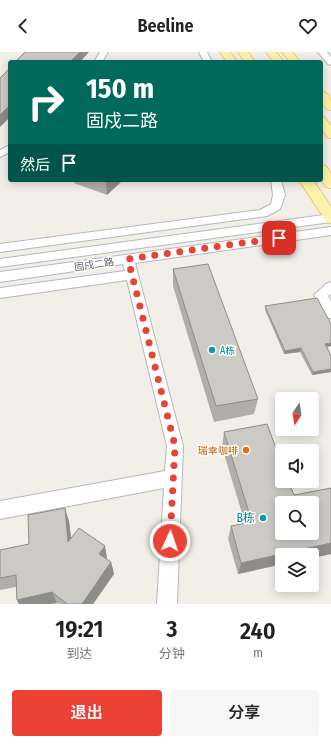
<!DOCTYPE html>
<html lang="zh">
<head>
<meta charset="utf-8">
<style>
	body { margin:0; font-family:"Fira Sans Condensed","Noto Sans SC",sans-serif; background:#f6f6f6; color:#222; height:100vh; display:flex; flex-direction:column; font-size:15px; white-space:nowrap }
	* { box-sizing:border-box; margin:0 }
	p { font-size:13px; color:#767676 }
	.icon { flex:none; width:22px; height:22px; fill:none; stroke:currentColor; stroke-width:2; stroke-linecap:round; stroke-linejoin:round }
	.map { position:relative; height:552px; overflow:hidden }
	.panel { display:flex; flex-direction:column; background:#fff; flex:1 }
	.panel>* { flex:none }
	.banner { position:absolute; left:8px; top:8px; width:315px; height:122px; border-radius:4px; box-shadow:0 2px 10px #0003; background:#00695c; color:#fff; overflow:hidden }
	.needle { width:26px; rotate:192deg }
	.tools { position:absolute; left:275px; top:340px; display:grid; gap:8px }
	.tools a { display:grid; place-items:center; width:44px; height:44px; border-radius:4px; background:#fff; box-shadow:0 2px 10px #0003; font-size:20px }
	.pin { position:absolute; display:grid; place-items:center; width:34px; height:34px; color:#fff; margin:-17px; border-radius:8px; box-shadow:0 2px 6px #0006 }
	.me { position:absolute; width:44px; margin:-22px; rotate:3deg; stroke-linejoin:round; filter:drop-shadow(0 0 3px #0008) }
	.turn { display:flex; align-items:center; gap:14px; height:84px; padding:0 12px; font-size:18px }
	.turn .icon { width:52px; height:52px; stroke-width:2.5 }
	.turn b { display:block; font-size:28px; line-height:34px }
	.then { display:flex; align-items:center; height:38px; padding:0 12px; background:#0003; gap:8px; font-size:15px }
	.eta { display:flex; justify-content:space-evenly; align-items:center; height:68px; text-align:center }
	.eta b { font-size:24px; font-weight:600; line-height:28px }
	.button { display:flex; gap:8px; margin-top:auto; padding:8px 12px }
	.button a { flex:1; height:46px; border-radius:4px; background:#ea4335; color:#fff; font-size:16px; font-weight:600; line-height:46px; text-align:center }
	.button a+a { background:#f6f6f6; color:#222 }
	header { display:flex; justify-content:space-between; align-items:center; height:52px; padding:0 12px; background:#fff; font-size:18px; font-weight:600 }
	.map>svg:first-child { display:block }
	.lines { fill:none; stroke-linecap:round; stroke-linejoin:round }
	.minor-casing { stroke:#b5b8bc; stroke-width:2 }
	.major-casing { stroke:#f2c960; stroke-width:2 }
	.minor { fill:#fff; fill-rule:evenodd }
	.major { fill:#fff2af; fill-rule:evenodd }
	.wall { fill:#afaea9 }
	.shaded-wall { fill:#8f8d8a }
	.building { fill:#cccac5; stroke:#8f8d8a; fill-rule:evenodd }
	.route { stroke:#ea4335; stroke-width:7; stroke-dasharray:0 12.6 }
	.culture-dot { fill:#0f9aa8; stroke:#fff; stroke-width:1.5 }
	.food-dot { fill:#e8710a; stroke:#fff; stroke-width:1.5 }
	.labels { text-anchor:middle; stroke-width:3; stroke-linejoin:round; paint-order:stroke }
	.street-label { font-size:10px; fill:#5f6368; stroke:#fff }
	.culture-label { font-size:10px; fill:#0d838f; stroke:#fff; text-anchor:start }
	.food-label { font-size:10px; fill:#c56008; stroke:#fff; text-anchor:end }
	.near-culture-label { font-size:12px; fill:#0d838f; stroke:#fff; text-anchor:end }
</style>
</head>
<body>
<header><svg class="icon" aria-label="back" viewBox="0 0 24 24"><path d="M15 5l-7 7 7 7"/></svg>Beeline<svg class="icon" aria-label="heart" viewBox="0 0 24 24"><path d="M12 20l-8-8c-3-5 5-10 8-4 3-6 11-1 8 4z"/></svg></header>
<div class="map">
<svg width="331" height="552" viewBox="0 0 331 552">
	<rect width="100%" height="100%" fill="#f1efe8"/>
	<g class="lines">
		<g class="minor-casing">
			<path id="minor" d="M100,0H108L102,10H94Z
				M199,0H207L212,10H204Z
				M318,0H327L331,5V13L328,12Z
				M10,93V100L0,105V98Z
				M271,128H281L285,143L280,157L267,164L0,200V192L260,158L271,152L273,143Z
				M331,162V170L0,215V207Z
				M331,175V183L135,211L183,394L177,552H157L164,436L0,467V449L165,419L167,394L127,228L0,246V236L125,219L123,212L0,230V220Z
				M331,230V242L328,244L331,249V266L326,265L314,243L326,232Z"/>
		</g>
		<g class="major-casing">
			<path id="major" d="M220,0H230L237,10H227Z
				M238,0H248L255,10H245Z
				M266,0H276L284,10H274Z
				M282,0H292L300,10H290Z
				M321,39C331,41 331,50 331,58C321,56 321,47 321,39Z
				M321,64L325,66L331,74V86L327,85L321,76Z
				M321,113L326,114L331,122V136L326,135L321,127Z
				M299,128H313L331,155V171L326,169Z"/>
		</g>
		<use href="#minor" class="minor"/>
		<use href="#major" class="major"/>
	</g>
	<path class="wall" d="M74,128H123L107,143L74,131Z
		M173,217L258,347L254,362L214,370L173,234Z
		M265,254L331,272V294L327,295L331,304V320L312,323L300,300L284,302L265,258Z
		M224,380L294,443L331,436V502L238,522L228,487L231,474L245,471L222,395Z
		M69,469L71,487L107,506L106,507L111,510L114,522L93,552H59L57,551L51,552H19L17,548L16,535L0,538V498L29,492Z"/>
	<path class="shaded-wall" d="M80,0H89L80,10H70Z
		M10,53V65L0,75V63Z
		M107,128H123L107,143L106,129Z
		M331,291V294L324,295L325,292Z
		M301,296L300,300L284,302L285,299Z
		M331,317V320L312,323L313,320Z
		M65,456L69,469L73,502L68,490Z
		M331,491V502L312,506V503H282V512L238,522L241,511Z
		M105,494L107,506L102,513L99,502Z
		M111,510L114,522L93,552H82Z
		M52,540L57,551L51,552H19L17,548Z"/>
	<path class="building" d="M25,0H80L70,10H15Z
		M10,14V53L0,63V26L9,17H8Z
		M208,212L258,347L216,354L173,217Z
		M317,246L331,272V291L325,292L331,304V317L313,320L301,296L285,299L265,254Z
		M267,372L282,412V429H288L294,443L331,436V491L241,511L231,474L252,470L224,380ZM282,451H312V481H282Z
		M65,456L68,490L79,476L105,494L99,502L111,510L82,552H67L52,540L17,548L16,523L0,526V498L29,492L28,463Z"/>
	<g class="lines">
		<path class="route" d="M170,489L175,394L128,207L279,186"/>
	</g>
	<g class="culture-dot">
		<circle cx="212" cy="298" r="4"/>
		<circle cx="263" cy="466" r="4"/>
	</g>
	<circle class="food-dot" cx="246" cy="398" r="4"/>
	<g class="labels">
		<g class="street-label">
			<text transform="translate(94 212) rotate(-8)" y="4">固戍二路</text>
		</g>
		<g class="culture-label">
			<text x="220" y="302">A栋</text>
		</g>
		<g class="food-label">
			<text x="238" y="402">瑞幸咖啡</text>
		</g>
		<g class="near-culture-label">
			<text x="255" y="470">B栋</text>
		</g>
	</g>
</svg>
<div class="tools">
<a><svg class="needle" viewBox="-14 -14 28 28"><path d="M0-13l5 13h-10z" fill="#e53935"/><path d="M0 13l5-13h-10z" fill="#767676"/></svg></a>
<a><svg class="icon" aria-label="sound" viewBox="0 0 24 24"><path d="M4 9h4l5-4v14l-5-4H4zM17 9q2 3 0 6"/></svg></a>
<a><svg class="icon" aria-label="search" viewBox="0 0 24 24"><circle cx="10" cy="10" r="6"/><path d="M15 15l6 6"/></svg></a>
<a><svg class="icon" aria-label="layers" viewBox="0 0 24 24"><path d="M12 4l9 5-9 5-9-5zM3 14l9 5 9-5"/></svg></a>
</div>
<div class="pin" style="left:279px;top:186px;background:#d93025"><svg class="icon" aria-label="arrive" viewBox="0 0 24 24"><path d="M6 21V4h12l-3 4 3 4H6"/></svg></div>
<svg class="me" style="left:170px;top:489px" viewBox="-20 -20 40 40"><circle r="17" fill="#ea4335" stroke="#fff" stroke-width="3"/><path d="M0-11L8 9 0 5-8 9z" fill="#fff"/></svg>
<div class="banner">
<div class="turn"><svg class="icon" aria-label="right" viewBox="0 0 24 24"><path d="M7 20v-9h11M14 6l5 5-5 5"/></svg><div><b>150 m</b>固戍二路</div></div>
<div class="then">然后<svg class="icon" aria-label="arrive" viewBox="0 0 24 24"><path d="M6 21V4h12l-3 4 3 4H6"/></svg></div>
</div>
</div>
<section class="panel">
<div class="eta">
<div><b>19:21</b><p>到达</p></div>
<div><b>3</b><p>分钟</p></div>
<div><b>240</b><p>m</p></div>
</div>
<div class="button"><a>退出</a><a>分享</a></div>
</section>
</body>
</html>
